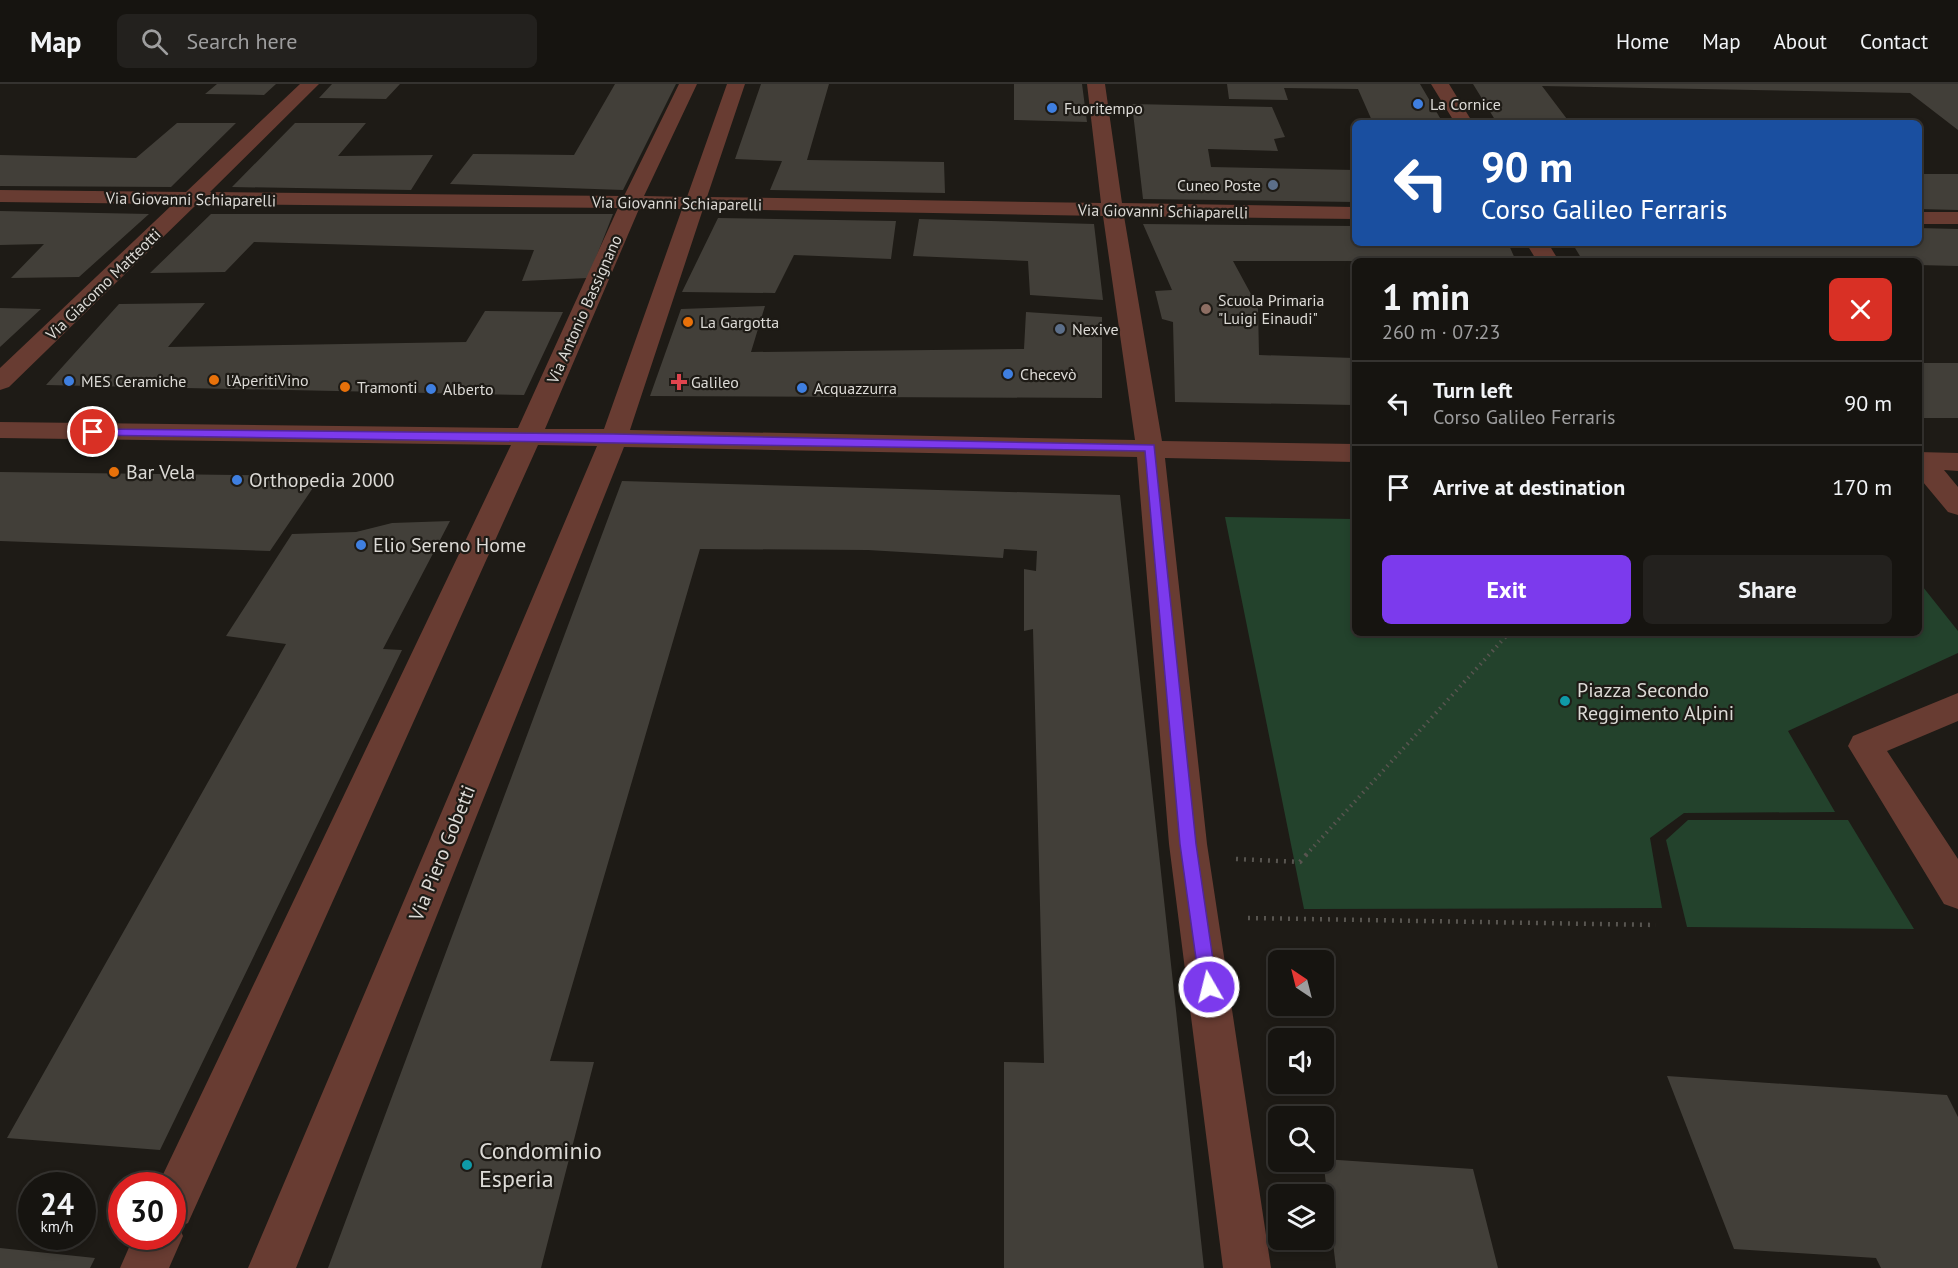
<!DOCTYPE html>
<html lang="en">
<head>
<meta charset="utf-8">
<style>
	body { margin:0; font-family:"PT Sans",sans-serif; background:#23211e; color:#f1f3f6; height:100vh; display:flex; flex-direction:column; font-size:22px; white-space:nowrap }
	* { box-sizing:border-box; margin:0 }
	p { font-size:20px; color:#9e9e9f }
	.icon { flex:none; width:33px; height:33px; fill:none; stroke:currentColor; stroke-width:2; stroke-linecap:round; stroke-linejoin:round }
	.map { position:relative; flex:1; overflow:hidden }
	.side { position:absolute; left:1352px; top:174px; width:570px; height:378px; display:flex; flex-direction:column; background:#161410; border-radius:9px; box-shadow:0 3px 9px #0003,0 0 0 2px #353330 }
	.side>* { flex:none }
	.guide { position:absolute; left:1352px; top:36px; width:570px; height:126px; border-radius:9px; box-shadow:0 3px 9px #0003,0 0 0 2px #353330; background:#1a4fa0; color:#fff; overflow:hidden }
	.needle { width:39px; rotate:325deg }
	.tools { position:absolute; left:1268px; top:866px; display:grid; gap:12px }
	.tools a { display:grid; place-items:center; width:66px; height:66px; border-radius:9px; background:#161410; box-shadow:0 3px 9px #0003,0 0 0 2px #353330; font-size:30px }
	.speed { position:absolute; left:18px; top:1088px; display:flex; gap:12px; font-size:30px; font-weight:700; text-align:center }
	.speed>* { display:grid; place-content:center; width:78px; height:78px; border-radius:50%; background:#161410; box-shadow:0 3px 9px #0003,0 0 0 2px #353330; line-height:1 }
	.speed small { font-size:15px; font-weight:400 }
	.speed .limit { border:9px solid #d22; background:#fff; color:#111 }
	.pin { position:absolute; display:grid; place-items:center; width:51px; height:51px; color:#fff; margin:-26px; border:3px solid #fff; border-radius:50%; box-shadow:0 2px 6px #0007 }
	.me { position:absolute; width:66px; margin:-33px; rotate:352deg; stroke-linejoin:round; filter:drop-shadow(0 0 4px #0008) }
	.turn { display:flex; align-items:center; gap:21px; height:126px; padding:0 30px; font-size:27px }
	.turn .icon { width:78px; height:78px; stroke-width:2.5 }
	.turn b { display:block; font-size:42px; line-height:51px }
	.round { display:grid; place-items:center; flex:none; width:63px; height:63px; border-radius:9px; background:#23211e }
	.head { display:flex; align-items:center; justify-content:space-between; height:102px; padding:0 30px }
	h1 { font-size:36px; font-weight:700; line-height:45px }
	.cta { display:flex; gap:12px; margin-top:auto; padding:12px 30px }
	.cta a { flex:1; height:69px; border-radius:9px; background:#7c3aed; color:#fff; font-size:24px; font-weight:700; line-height:69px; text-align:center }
	.cta a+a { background:#23211e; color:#f1f3f6 }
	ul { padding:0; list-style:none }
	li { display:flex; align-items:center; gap:18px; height:84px; padding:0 30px; border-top:2px solid #353330 }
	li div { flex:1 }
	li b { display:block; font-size:22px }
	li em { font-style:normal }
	header { display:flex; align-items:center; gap:36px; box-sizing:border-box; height:84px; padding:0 30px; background:#161410; border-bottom:2px solid #353330 }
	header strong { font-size:28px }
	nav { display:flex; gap:33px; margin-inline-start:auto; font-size:21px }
	.search { width:420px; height:54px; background:#23211e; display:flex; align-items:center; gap:15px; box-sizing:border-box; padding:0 21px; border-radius:9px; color:#9e9e9f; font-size:22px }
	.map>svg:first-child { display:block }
	.green { fill:#23422c }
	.building { fill:#423f39 }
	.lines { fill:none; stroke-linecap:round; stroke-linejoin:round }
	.path-far1 { stroke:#585550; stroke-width:4; stroke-dasharray:1.5 4.5; stroke-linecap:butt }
	.path { stroke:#585550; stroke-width:4.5; stroke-dasharray:2 6; stroke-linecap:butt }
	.minor { fill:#683c32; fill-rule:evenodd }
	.route { fill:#7c3aed; stroke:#51269a; stroke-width:1.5 }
	.shop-dot { fill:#3f7fe0; stroke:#1e1b16; stroke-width:2 }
	.service-dot { fill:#5c6f8a; stroke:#1e1b16; stroke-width:2 }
	.education-dot { fill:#8d6e63; stroke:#1e1b16; stroke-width:2 }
	.food-dot { fill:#e8710a; stroke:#1e1b16; stroke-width:2 }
	.health-dot { fill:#e0444e; stroke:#1e1b16; stroke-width:2 }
	.culture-dot { fill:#0f9aa8; stroke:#1e1b16; stroke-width:2 }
	.labels { text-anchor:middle; stroke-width:4.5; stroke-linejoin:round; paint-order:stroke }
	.far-poi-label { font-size:16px; fill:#dcdad6; stroke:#1e1b16; text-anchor:start }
	.far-street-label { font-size:16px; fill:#dcdad6; stroke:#1e1b16 }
	.poi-label { font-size:20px; fill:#dcdad6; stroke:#1e1b16; text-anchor:start }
	.street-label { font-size:20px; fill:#dcdad6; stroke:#1e1b16 }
	.near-poi-label { font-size:24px; fill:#dcdad6; stroke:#1e1b16; text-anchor:start }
</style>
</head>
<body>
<header>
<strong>Map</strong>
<div class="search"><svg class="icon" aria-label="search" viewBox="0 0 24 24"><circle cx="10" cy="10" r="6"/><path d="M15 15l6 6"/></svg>Search here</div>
<nav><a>Home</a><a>Map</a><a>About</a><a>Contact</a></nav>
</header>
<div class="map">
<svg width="1958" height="1184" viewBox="0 0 1958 1184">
	<rect width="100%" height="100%" fill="#1e1b16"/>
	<path class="green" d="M1225,433L1354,435V549H1918L1919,498L1958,547V569L1788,647L1835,728L1684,729L1650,754L1662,824L1304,825Z
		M1688,736H1848L1914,845L1687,843L1666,756Z"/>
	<path class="building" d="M217,0H276L264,11L205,10Z
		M332,0H400L386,15L319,14Z
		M615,0H676L623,106L450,100L473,70L574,71Z
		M761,0H829L807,76L944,78L945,109L770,106L782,77L735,75Z
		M1014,0H1082L1087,38L1014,36Z
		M1227,0H1420L1443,39H1373L1358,5L1284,4L1288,16L1229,15Z
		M1473,0H1958V46L1910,9L1542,2L1570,39H1497Z
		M1132,20L1272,23L1285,53L1274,55L1278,67L1208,65L1211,83L1354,86V118L1143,115Z
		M177,39H236L171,103L0,102V71L136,74Z
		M295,39H366L338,72L433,71L411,106L232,103Z
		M1918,90H1958V126L1918,125Z
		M0,127L149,130L79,193L11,194L44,160L0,161Z
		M211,130H613L588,194L522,197L534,166L254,158L225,188L150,189Z
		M718,134L896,137L891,175L794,171L775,209L682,208Z
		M919,135L1094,140L1103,216L1030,211L1028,177L913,172Z
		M1143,140L1354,142V159H1508L1516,177H1233L1258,223L1259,271L1354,274V321L1175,318L1173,238L1162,235L1155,207L1172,206Z
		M1918,144L1958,145V182L1918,181V177H1583L1572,159H1918Z
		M205,219L168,263L466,258L485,227L563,228L524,311L46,301L119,220Z
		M765,222L751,268L1024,265L1026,228L1102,233V314L650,312L681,225Z
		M0,224L41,225L0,263Z
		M1918,279H1958V334H1918Z
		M0,388L321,392L270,467L0,457Z
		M622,397L1120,411L1204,1184H1004V978L1044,979L1033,545L1024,547V485L1036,487L1037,467L1004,465L1003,474L868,466L700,465L550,977L594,978L541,1184H328Z
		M450,437L383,565L402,566L160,1066L7,1054L286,560L226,552L292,450L356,448L392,439Z
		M1667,992L1947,1011L1958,1033V1184H1881L1876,1174L1734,1165Z
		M1323,1075L1473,1085L1498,1184H1336Z
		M0,1164L95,1174L90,1184H0Z"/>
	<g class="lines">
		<path class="path-far1" d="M1306,771L1509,549"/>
		<path class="path" d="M1236,775L1300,778L1307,770
			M1248,834L1656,841"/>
		<path class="minor" d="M300,0H319L210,108L624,112L679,0H697L644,112L687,113L727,0H745L707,113L1101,119L1087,0H1105L1122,119L1354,123V135L1124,132L1162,357L1354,360V378L1165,374L1207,760L1271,1184H1223L1169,760L1137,373L624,363L296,1184H248L597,362L538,361L188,1139L179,1143L183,1152L169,1184H120L134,1152H172V1101H158L511,361L0,354V338L518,344L618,124L197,120L9,303L0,306V284L173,120L0,118V106L186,108ZM639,125H682L604,345H545ZM703,125L1103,132L1135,356L630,346Z
			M1431,0H1449L1473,39H1455Z
			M1918,128H1958V140H1918Z
			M1526,159H1548L1559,177H1537Z
			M1918,368L1958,369V387L1944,386L1958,403V431L1948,428L1918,392Z
			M1958,609V637L1887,667L1958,775V825L1944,820L1848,662L1853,652Z"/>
	</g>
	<path class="route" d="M93,345L614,350L1154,361L1196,760L1217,903L1215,909L1209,912L1203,909L1200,903L1180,760L1145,367L89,351L88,348Z"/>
	<g class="shop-dot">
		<circle cx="1418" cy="20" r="6"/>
		<circle cx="1052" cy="24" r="6"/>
		<circle cx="1008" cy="290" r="6"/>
		<circle cx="69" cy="297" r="6"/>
		<circle cx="802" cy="304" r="6"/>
		<circle cx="431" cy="305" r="6"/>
		<circle cx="237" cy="396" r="6"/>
		<circle cx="361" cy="461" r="6"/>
	</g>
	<g class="service-dot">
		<circle cx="1273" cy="101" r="6"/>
		<circle cx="1060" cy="245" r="6"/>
	</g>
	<circle class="education-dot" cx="1206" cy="225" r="6"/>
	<g class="food-dot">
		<circle cx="688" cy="238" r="6"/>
		<circle cx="214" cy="296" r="6"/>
		<circle cx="345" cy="303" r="6"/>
		<circle cx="114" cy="388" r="6"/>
	</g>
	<path class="health-dot" d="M676 289h6v6h6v6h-6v6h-6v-6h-6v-6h6z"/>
	<g class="culture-dot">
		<circle cx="1565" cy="617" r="6"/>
		<circle cx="467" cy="1081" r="6"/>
	</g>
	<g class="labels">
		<g class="far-poi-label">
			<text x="1430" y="26">La Cornice</text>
			<text x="1064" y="30">Fuoritempo</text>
			<text x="1261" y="107" text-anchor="end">Cuneo Poste</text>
			<text x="1218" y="222">Scuola Primaria<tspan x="1218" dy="18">"Luigi Einaudi"</tspan></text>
			<text x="700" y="244">La Gargotta</text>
			<text x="1072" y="251">Nexive</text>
			<text x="1020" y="296">Checevò</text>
			<text x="226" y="302">l'AperitiVino</text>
			<text x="81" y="303">MES Ceramiche</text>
			<text x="691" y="304">Galileo</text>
			<text x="357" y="309">Tramonti</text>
			<text x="814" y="310">Acquazzurra</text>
			<text x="443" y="311">Alberto</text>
		</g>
		<g class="far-street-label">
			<text transform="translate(191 115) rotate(1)" y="6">Via Giovanni Schiaparelli</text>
			<text transform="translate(677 119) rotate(1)" y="6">Via Giovanni Schiaparelli</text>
			<text transform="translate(1163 127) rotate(1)" y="6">Via Giovanni Schiaparelli</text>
			<text transform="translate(103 200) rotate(-44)" y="6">Via Giacomo Matteotti</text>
			<text transform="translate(584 225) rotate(-66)" y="6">Via Antonio Bassignano</text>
		</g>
		<g class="poi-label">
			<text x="126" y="395">Bar Vela</text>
			<text x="249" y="403">Orthopedia 2000</text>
			<text x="373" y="468">Elio Sereno Home</text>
			<text x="1577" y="613">Piazza Secondo<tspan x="1577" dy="23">Reggimento Alpini</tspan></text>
		</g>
		<g class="street-label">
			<text transform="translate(442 769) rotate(-68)" y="7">Via Piero Gobetti</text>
		</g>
		<g class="near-poi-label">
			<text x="479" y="1075">Condominio<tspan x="479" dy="28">Esperia</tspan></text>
		</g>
	</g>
</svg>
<div class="tools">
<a><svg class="needle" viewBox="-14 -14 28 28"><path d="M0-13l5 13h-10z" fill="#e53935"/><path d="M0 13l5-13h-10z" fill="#9e9e9f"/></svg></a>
<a><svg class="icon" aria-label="sound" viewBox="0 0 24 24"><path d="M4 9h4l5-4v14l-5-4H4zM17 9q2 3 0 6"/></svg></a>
<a><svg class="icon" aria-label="search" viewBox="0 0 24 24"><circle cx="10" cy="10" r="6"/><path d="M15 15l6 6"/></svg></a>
<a><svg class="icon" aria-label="layers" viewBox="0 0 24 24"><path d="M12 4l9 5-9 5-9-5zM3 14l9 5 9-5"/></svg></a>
</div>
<div class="speed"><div>24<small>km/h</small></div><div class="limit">30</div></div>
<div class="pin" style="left:93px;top:348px;background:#d93025"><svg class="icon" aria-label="arrive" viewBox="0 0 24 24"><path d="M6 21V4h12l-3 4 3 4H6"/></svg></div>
<svg class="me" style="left:1209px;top:903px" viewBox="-20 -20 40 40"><circle r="17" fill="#7c3aed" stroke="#fff" stroke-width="3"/><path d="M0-11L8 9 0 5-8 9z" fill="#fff"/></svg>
<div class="guide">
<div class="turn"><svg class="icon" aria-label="left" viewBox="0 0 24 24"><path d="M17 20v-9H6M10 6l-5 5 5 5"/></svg><div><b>90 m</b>Corso Galileo Ferraris</div></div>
</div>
<section class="side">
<div class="head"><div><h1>1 min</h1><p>260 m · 07:23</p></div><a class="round" style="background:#d93025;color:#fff"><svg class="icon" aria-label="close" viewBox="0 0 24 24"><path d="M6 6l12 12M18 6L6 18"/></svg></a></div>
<ul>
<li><svg class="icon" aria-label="left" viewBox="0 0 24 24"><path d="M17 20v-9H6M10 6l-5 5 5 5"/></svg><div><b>Turn left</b><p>Corso Galileo Ferraris</p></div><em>90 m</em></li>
<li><svg class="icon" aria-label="arrive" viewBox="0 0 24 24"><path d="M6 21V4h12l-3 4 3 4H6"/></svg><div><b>Arrive at destination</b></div><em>170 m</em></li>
</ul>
<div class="cta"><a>Exit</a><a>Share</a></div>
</section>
</div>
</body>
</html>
